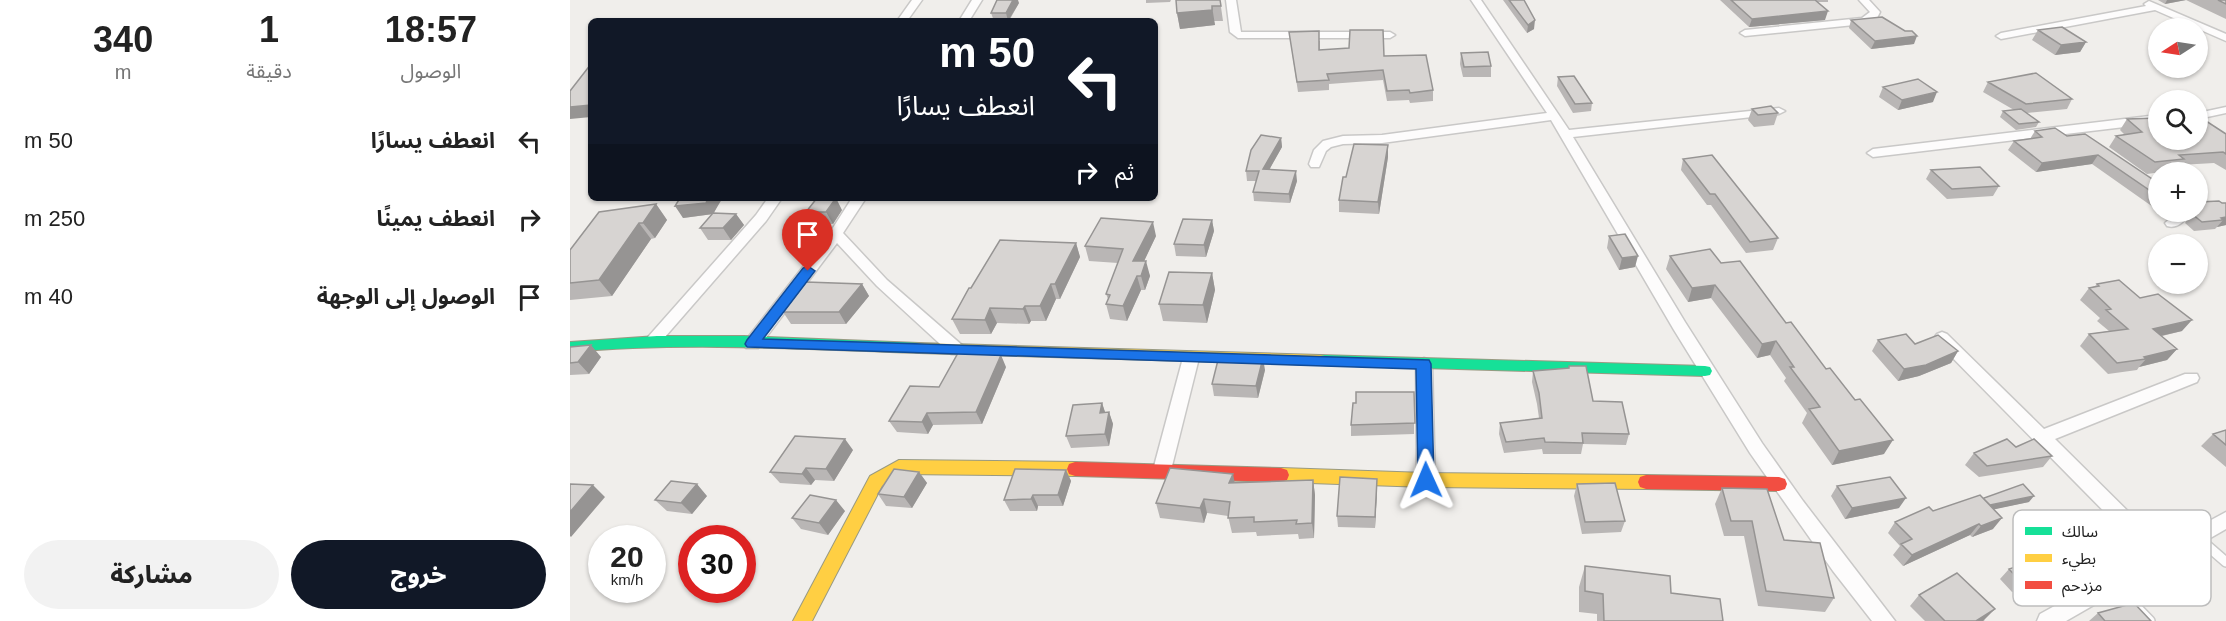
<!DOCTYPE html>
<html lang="ar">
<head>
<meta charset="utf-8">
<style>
	body { margin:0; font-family:Arial,"Noto Sans Arabic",sans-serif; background:#f2f2f2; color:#222; direction:rtl; height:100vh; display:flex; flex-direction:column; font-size:22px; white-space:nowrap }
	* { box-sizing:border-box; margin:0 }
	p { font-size:20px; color:#767676 }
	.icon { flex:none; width:33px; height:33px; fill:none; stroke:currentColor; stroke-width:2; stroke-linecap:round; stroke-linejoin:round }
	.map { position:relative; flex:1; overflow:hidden; direction:ltr }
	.drawer { display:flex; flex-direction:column; background:#fff; width:570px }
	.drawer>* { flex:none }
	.hud { position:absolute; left:18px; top:18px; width:570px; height:183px; border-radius:9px; box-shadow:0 2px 4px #0004; direction:rtl; background:#111827; color:#fff; overflow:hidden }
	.needle { width:39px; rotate:258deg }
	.controls { position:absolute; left:1578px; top:18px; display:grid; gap:12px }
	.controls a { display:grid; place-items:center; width:60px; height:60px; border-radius:50%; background:#fff; box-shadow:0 2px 4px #0004; font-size:30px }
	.speed { position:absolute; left:18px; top:525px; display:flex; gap:12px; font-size:30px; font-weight:700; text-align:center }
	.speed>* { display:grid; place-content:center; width:78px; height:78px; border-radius:50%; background:#fff; box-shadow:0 2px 4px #0004; line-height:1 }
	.speed small { font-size:15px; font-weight:400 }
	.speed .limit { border:9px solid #d22; background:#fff; color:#111 }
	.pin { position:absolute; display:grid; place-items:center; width:51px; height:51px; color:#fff; margin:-62px -26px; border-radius:50% 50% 50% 0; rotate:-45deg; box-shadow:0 0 6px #0007 }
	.pin .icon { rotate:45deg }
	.me { position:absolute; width:66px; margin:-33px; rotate:359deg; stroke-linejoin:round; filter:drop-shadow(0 0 4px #0008) }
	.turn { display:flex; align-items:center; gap:21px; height:126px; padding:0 24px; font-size:27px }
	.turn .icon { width:78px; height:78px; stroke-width:2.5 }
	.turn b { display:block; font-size:42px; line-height:51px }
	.then { display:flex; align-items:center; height:57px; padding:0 24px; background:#0003; gap:12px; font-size:22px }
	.eta { display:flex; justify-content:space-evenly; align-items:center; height:102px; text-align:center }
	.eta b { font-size:36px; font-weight:800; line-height:42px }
	.primary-button { display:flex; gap:12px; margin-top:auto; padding:12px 24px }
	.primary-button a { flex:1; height:69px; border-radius:36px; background:#111827; color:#fff; font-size:24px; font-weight:800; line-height:69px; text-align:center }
	.primary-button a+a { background:#f2f2f2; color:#222 }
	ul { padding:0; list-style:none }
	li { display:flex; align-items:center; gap:18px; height:78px; padding:0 24px }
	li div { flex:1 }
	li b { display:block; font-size:22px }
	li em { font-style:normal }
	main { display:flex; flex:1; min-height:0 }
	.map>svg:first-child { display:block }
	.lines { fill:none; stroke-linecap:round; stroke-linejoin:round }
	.lane-casing { stroke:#c9c8c7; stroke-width:12 }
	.street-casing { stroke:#c9c8c7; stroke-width:3 }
	.fast-casing { stroke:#999a82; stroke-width:2 }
	.slow-casing { stroke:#999a82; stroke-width:2 }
	.jam-casing { stroke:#999a82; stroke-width:2 }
	.lane { stroke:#fdfcfc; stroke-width:9 }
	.street { fill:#fdfcfc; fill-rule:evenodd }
	.fast { fill:#16e098; fill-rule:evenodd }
	.slow { fill:#ffcf43; fill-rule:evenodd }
	.jam { fill:#f24e42; fill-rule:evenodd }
	.wall { fill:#b9b6b5 }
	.shaded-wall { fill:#969493 }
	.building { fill:#d7d4d2; stroke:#969493; stroke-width:1.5 }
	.route { fill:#1a73e8; stroke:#114b97; stroke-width:1.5 }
	.key { fill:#fff; stroke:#bdbdbd; stroke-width:1.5 }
	.key-label { font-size:16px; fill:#222 }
</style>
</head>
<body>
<main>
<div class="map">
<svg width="1656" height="621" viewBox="0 0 1656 621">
	<rect width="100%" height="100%" fill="#f0eeeb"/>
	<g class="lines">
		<g class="lane-casing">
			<path id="lane" d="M1626,536L1656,562
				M1545,585L1580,621"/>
		</g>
		<g class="street-casing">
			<path id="street" d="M342,0H352L337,21H327Z
				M402,0H412L399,21H389Z
				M656,0H666L671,32H820L825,35L820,38H668L660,32Z
				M901,0H911L999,130L1209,108L1215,111L1209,114L1003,137L1115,322L1192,443L1233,501L1325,621H1302L1263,571L1180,453L1104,330L981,120L812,143L773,144L761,147L756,151L749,167H741L739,164L744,150L753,141L773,136L812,135L977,113Z
				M1289,0H1299L1310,12L1306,20L1294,24L1175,36L1170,33L1175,30L1292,18L1300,12Z
				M1579,1L1656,34V41L1585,10L1431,39L1426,36L1431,33L1576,6L1574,4Z
				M1656,107V113L1628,119V113Z
				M1588,115V123L1303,157L1297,153L1303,149Z
				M198,198H212L196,221L88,345H78L75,341L78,337L186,215Z
				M282,198H296L273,233L317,280L393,346L395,350L393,354H381L307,286L267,243L188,348H176L174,344L176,340L261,231Z
				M1607,212H1620C1615,221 1608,229 1597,226L1595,223Z
				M1372,332L1377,334L1474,429L1615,374H1627L1629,378L1627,382L1485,439L1593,546L1656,512V529L1496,621H1467L1470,614L1577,555L1367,342L1364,338L1367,334Z
				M621,352L627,354L629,358L601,470L598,475L592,477L586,475L583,470L613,358L615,354Z
				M854,358L860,360L862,364L865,480L862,485L856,487L850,485L847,480L846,364L848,360Z"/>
		</g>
		<g class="fast-casing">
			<path id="fast" d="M87,336H174L349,343L354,344L356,348L354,352L349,353C232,349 116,342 0,352V342Z
				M750,355L1135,366L1140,367L1142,371L1140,375L1135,376L750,365L745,364L743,360L745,356Z"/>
		</g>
		<g class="slow-casing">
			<path id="slow" d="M349,343L750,355L755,356L757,360L755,364L750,365L349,353L344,352L342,348L344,344Z
				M329,460L505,462L511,464L513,469L511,474L505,476L331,474L312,486L242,621H223L300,476Z
				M711,468L856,473L1076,475L1082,477L1084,482L1082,487L1076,489L856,487L711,482L705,480L703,475L705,470Z"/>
		</g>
		<g class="jam-casing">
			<path id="jam" d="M505,462L711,468L717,470L719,475L717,480L711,482L505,476L499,474L497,469L499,464Z
				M1076,475L1209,477L1215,479L1217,484L1215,489L1209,491L1076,489L1070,487L1068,482L1070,477Z"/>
		</g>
		<use href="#lane" class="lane"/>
		<use href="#street" class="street"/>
		<use href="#fast" class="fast"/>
		<use href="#slow" class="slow"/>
		<use href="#jam" class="jam"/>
	</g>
	<path class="wall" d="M576,0H601L600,2L576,3Z
		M650,0L653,21H644L645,25L610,29L607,13Z
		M933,0H954L964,29L957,33Z
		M1150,0H1258V2H1247L1255,20L1179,27Z
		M1588,0H1656V19L1616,0L1595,4Z
		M449,3L439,21H424L421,13Z
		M1281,20L1344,44L1301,49L1279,28Z
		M1468,30L1516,42L1510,52L1485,55L1462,40Z
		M719,32L750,41V50L814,56L863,90V101L840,103L839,100L817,101L813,80L759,84V90L728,92Z
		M891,53L921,66V77H893L890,64Z
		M988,77L1022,103L1021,111L1003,113L987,86Z
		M1418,82L1502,99L1497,109L1457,113L1469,122L1466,127L1446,130L1430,117L1433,111L1444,110L1413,92Z
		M1313,87L1363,102L1328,110L1309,97Z
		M1182,109L1208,113L1204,125L1184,127L1178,120Z
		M1557,119L1656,134V170L1644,163L1610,165L1606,170L1577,174L1539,147L1546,136L1555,135L1550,130Z
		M1465,131L1497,136L1588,183V205L1583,207L1522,164L1466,172L1438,150L1444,141L1460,139Z
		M711,138L712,147L699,170L727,181L720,203L684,201L683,192L686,181H677L676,171Z
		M818,157L809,214L769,212V200L776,177Z
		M1113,159L1208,238L1203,250L1176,253L1141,205H1137L1111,170Z
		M1361,170L1429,186L1423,196L1377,199L1356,179Z
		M110,198H151L144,213L166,214L174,225L161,240H138L130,228L143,214L113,218Z
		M1656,203V225L1647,227L1645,229L1624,231L1615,223L1622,212H1628Z
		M86,204L97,220L85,238L81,239L42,296L0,300V250Z
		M272,210L263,224L243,223L236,212Z
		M642,220L644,231L636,257L606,256L604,244Z
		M586,236L574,261L580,276L575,290H571L557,321L540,319L536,304L538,299L536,294L548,263L519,261L515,246Z
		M1039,236L1065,267L1049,270L1037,248Z
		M506,243L510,257L490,299H486L476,321H461L459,324L427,323L421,334H390L382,319L401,288Z
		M1100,256L1151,263L1314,454L1262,465L1232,423L1237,413L1214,381L1216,378L1200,355L1187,358L1141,298L1118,302L1096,269Z
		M642,273L645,290L637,323L593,321L589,304Z
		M292,284L299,296L276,324H221L213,312Z
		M1527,284L1612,331L1592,336L1607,349L1597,360L1569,367L1567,370L1538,374L1510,346L1519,334L1539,331L1527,321L1530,318L1510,300L1519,288L1525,286Z
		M1308,340L1345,344L1388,351L1381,363L1349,376L1328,381L1302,351Z
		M0,347L31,357L19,374L0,375Z
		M999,366L1023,401L1059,434L1056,445L1013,444L1011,454H973L972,449L934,453L929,434L930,423L969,418L967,404L962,382L963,371L999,368Z
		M436,367L412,424L363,425L358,434L327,432L319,421L369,387Z
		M695,370L688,398L644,396L642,384Z
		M844,392V434L781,436V425L786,403Z
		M532,403L535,412H539L543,424L539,446L501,448L496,436Z
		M1656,430V467L1631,446L1643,434Z
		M1446,447L1482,456L1473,467L1409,477L1395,465L1404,453Z
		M283,450L264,481L245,480L241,485L210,483L200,472Z
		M496,470L501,481L493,506H468L467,511H440L434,500Z
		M349,472L357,483L342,508L316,506L308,494Z
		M743,480L745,495L744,538L729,539L728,534L687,536L686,532L662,533L658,516L637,513L634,523L590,518L586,503L665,483Z
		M1007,484L1055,521L1051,532L1012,534L1004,496Z
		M1267,486L1329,508L1275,519L1261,496Z
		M1152,488L1214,540L1264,598L1255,612L1188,606L1174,536H1154L1145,504Z
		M807,490L805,528L768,527L767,516Z
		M137,496L122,514L97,511L85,500Z
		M1413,498L1459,502L1424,509L1423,529L1402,537L1400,535L1333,566L1323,555L1330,546L1318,533L1325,522Z
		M275,511L258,535L231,529L222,518Z
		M1015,566L1101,593L1153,621H1027V614L1009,612V587Z
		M1439,569L1480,570L1471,580L1442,592L1430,579Z
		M1349,595L1415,620L1413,621H1355L1340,606Z
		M1528,613L1581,621H1519Z"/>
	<path class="shaded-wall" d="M443,0H448L449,3L438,21L436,13Z
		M1597,0H1616L1595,4Z
		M642,6L645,25L610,29L607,13Z
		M1258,11L1255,20L1179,27L1182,19Z
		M965,20L964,29L957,33L958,25Z
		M1347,36L1344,44L1301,49L1305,41Z
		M1516,42L1510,52L1485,55L1491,45Z
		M1367,92L1363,102L1328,110L1332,100Z
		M21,105V117L0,119V107Z
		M711,138L712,147L694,179L693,169Z
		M818,145V157L809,214L808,202Z
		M1528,155L1522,164L1466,172L1472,163Z
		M726,171L727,181L720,203L719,194Z
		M138,198L152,199L143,214L113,218L105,206Z
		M266,198L272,210L263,224L256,212Z
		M1588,198V205L1583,207Z
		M86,204L97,220L85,238L73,223Z
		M166,214L174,225L161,240L153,228Z
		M1656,217V225L1647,227L1653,220L1651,218Z
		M642,220L644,231L636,257L634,245Z
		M583,222L586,236L567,276L563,261Z
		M69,223L81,239L42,296L29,280Z
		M506,243L510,257L490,299L485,284Z
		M1068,256L1065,267L1049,270L1052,258Z
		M576,261L580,276L575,290L571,276Z
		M642,273L645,290L637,323L633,305Z
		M567,276L571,290L557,321L553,306Z
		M292,284L299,296L276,324L269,312Z
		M481,284L486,299L476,321L470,306Z
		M1145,285L1141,298L1118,302L1122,288Z
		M455,306L461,321L459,324L453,309Z
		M420,308L427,323L421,334L415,320Z
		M1622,320L1612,331L1573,340L1583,329Z
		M1206,341L1200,355L1187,358L1192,344Z
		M21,345L31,357L19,374L8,362Z
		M1607,349L1597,360L1569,367L1576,359L1574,357Z
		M1388,351L1381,363L1349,376L1328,381L1334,369Z
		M431,355L436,367L412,424L406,412Z
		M693,358L695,370L688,398L686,386Z
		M532,403L536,415L530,413Z
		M539,412L543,424L539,446L535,434Z
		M357,413L363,425L358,434L352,422Z
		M275,439L283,450L264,481L256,469Z
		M1323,440L1314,454L1262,465L1269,451Z
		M236,468L245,480L241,485L232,474Z
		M496,470L501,481L493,506L488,495Z
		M349,472L357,483L342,508L334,497Z
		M663,474L666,489L659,483Z
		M807,479V490L805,528V517Z
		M743,480L745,495L744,538L742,523Z
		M127,484L137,496L122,514L111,503Z
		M23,485L35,497L1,537L0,536V512Z
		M463,495L468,506L467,511L461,499Z
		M1464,496L1459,502L1412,512L1416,506Z
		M1336,498L1329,508L1275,519L1282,508Z
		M634,499L637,513L634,523L630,508Z
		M266,500L275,511L258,535L249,523Z
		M1432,518L1423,529L1402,537L1411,526Z
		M1409,524L1400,535L1333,566L1342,555Z
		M1480,570L1471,580L1442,592L1452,583Z
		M1425,609L1413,621H1406Z"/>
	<path class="building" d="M427,0H443L436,13H421Z
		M606,0H650L651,6H642V10L607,13Z
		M939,0H954L965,20L958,25Z
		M1161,0H1245L1258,11L1182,19Z
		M1648,0H1656V4Z
		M1312,17L1335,31H1342L1347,36L1305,41L1281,20Z
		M1492,27L1516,42L1491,45L1468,30Z
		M780,30H813L814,56L856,55L863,90L840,93L839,90L817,91L813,70L757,74L759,80L727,82L719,32L749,31V50L779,48Z
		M918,52L921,66L894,67L891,53Z
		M21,64V105L0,107V91Z
		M1466,73L1502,99L1456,104L1418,82Z
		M1004,76L1022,103L1005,104L988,77Z
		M1348,79L1367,92L1332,100L1313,87Z
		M1201,106L1208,113L1188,115L1182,109Z
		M1451,109L1469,122L1449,124L1433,111Z
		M1628,117H1630L1656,134V154L1653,152L1609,155L1614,159L1585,162L1546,136L1572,132L1557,119L1588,118V140H1628Z
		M1485,128L1497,136L1515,134L1588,183V196L1528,155L1472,163L1444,141L1472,137L1465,131Z
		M691,135L711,138L693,169L726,171L719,194L683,192L689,171H676L681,150Z
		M784,144L818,145L808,202L769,200L773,177H776Z
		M1142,155L1208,238L1180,242L1145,194H1140L1113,159Z
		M1410,167L1429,186L1382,189L1361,170Z
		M110,198H138L136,203L105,206Z
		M247,198H266L256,212H236Z
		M1649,201L1652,203H1656V217L1651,218L1653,220L1632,222L1622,214L1623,212H1628V204L1629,202Z
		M86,204L73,223H69L29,280L0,283V250L29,212Z
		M143,213L166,214L153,228H130Z
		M531,218L583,222L563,261H576L571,276H567L553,306L536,304L540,295L536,294L553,249L515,246Z
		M613,219L642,220L634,245L604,244Z
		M1055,234L1068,256L1052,258L1039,236Z
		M430,240L506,243L485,284H481L470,306H455L453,309L420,308L415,320L382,319L399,288H401Z
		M1140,249L1151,263L1170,261L1216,323L1221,322L1256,369L1260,368L1285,400L1290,399L1323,440L1269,451L1239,409L1250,407L1220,367H1224L1206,341L1192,344L1145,285L1122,288L1100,256Z
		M599,272L642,273L633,305L589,304Z
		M1549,280L1570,298L1588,294L1622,320L1583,329L1607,349L1574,357L1576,359L1547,363L1519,334L1558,329L1536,310L1541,309L1519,288L1529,286L1527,284Z
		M236,282L292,284L269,312H213Z
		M1336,334L1345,344L1368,335L1388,351L1356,365L1334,369L1308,340Z
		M21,345L8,362L0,363V347Z
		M388,353L431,355L406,412L357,413L352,422L319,421L340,386L369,387Z
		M649,356L693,358L686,386L642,384Z
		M999,366H1016L1023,401L1052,402L1059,434L1012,433L1013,443L975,442L974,438L936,442L930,423L972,418L969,393L963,371L999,368Z
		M786,392H844L845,423L781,425L783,403H786Z
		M532,403L530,413L539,412L535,434L496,436L503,405Z
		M1656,430V445L1643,434Z
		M225,436L275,439L256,469L236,468L232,474L200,472Z
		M1437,439L1446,447L1464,439L1482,456L1417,466L1404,453Z
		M600,468L663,474L659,483L743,480L742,523L726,524L727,520L684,522V517L658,518L660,502L634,499L630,508L586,503Z
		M324,469L349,472L334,497L308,494Z
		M445,469L496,470L488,495H463L461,499L434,500Z
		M770,477L807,479L805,517L767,516Z
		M1320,477L1336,498L1282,508L1267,486Z
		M101,481L127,484L111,503L85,500Z
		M1045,483L1055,521L1015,522L1007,484Z
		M0,484L23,485L0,512Z
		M1453,484L1464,496L1420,505L1414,499V498Z
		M1152,488L1197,489L1214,540L1250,543L1264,598L1196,591L1182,521H1161Z
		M240,495L266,500L249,523L222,518Z
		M1410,495L1432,518L1411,526L1409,524L1342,555L1331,544L1342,539L1325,522L1359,507L1363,511Z
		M1469,559L1480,570L1452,583L1439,569Z
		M1015,566L1100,576L1101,593L1150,599L1153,621H1034L1033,594L1015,591Z
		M1387,573L1425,609L1406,621H1375L1349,595Z
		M1564,603L1581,621H1535L1528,613Z"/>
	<path class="route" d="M238,266L245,271L193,339L859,360L861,364L864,480L862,485L856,487L850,485L848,480L846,369L177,347L175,344L177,340L233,268Z"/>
	<rect x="1443" y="510" width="198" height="96" rx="9" class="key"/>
	<rect x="1455" y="527" width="27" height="8" fill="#16e098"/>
	<rect x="1455" y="554" width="27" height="8" fill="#ffcf43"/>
	<rect x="1455" y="581" width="27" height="8" fill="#f24e42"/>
	<g class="key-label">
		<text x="1492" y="537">سالك</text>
		<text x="1492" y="564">بطيء</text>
		<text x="1492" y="591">مزدحم</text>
	</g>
</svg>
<div class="controls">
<a><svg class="needle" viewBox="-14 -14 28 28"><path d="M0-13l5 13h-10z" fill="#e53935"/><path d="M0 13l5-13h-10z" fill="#767676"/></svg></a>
<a><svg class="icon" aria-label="search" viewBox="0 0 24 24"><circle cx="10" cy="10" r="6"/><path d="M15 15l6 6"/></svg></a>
<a>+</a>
<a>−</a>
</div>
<div class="speed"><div>20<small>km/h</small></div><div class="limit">30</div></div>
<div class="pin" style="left:238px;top:271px;background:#d93025"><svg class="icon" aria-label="arrive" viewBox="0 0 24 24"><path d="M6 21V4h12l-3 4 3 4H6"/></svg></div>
<svg class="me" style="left:856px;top:480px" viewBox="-20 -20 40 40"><path d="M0-17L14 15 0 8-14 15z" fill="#1a73e8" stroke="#fff" stroke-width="4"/></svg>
<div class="hud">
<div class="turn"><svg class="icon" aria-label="left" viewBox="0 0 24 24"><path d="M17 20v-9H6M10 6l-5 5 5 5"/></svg><div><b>50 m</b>انعطف يسارًا</div></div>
<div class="then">ثم<svg class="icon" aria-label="right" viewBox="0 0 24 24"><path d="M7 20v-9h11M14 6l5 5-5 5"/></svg></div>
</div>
</div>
<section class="drawer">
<div class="eta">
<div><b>18:57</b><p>الوصول</p></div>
<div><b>1</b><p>دقيقة</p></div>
<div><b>340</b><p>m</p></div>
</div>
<ul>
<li><svg class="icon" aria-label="left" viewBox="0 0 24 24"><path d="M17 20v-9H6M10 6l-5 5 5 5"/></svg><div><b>انعطف يسارًا</b></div><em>50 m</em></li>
<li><svg class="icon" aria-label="right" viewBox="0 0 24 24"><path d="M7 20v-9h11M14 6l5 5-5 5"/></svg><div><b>انعطف يمينًا</b></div><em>250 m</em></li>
<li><svg class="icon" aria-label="arrive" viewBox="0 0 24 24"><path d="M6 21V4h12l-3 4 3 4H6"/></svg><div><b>الوصول إلى الوجهة</b></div><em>40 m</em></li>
</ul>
<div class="primary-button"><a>خروج</a><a>مشاركة</a></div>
</section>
</main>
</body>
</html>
